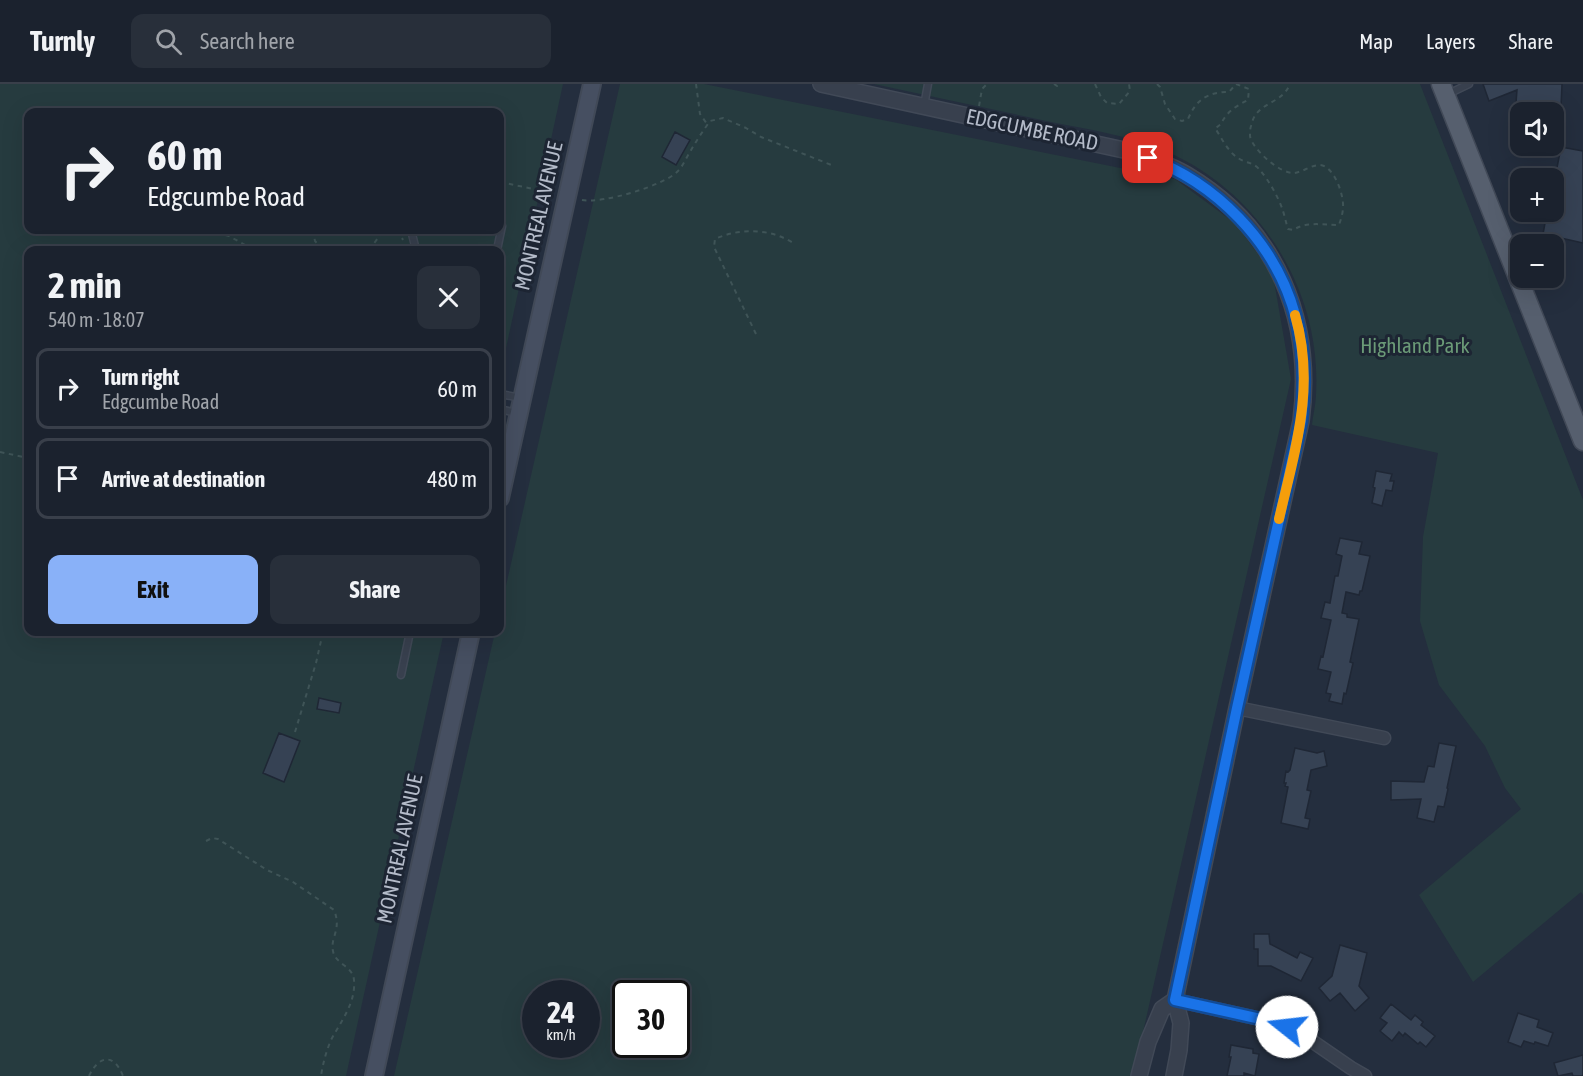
<!DOCTYPE html>
<html lang="en">
<head>
<meta charset="utf-8">
<style>
	body { margin:0; font-family:"Asap Condensed",sans-serif; background:#282f3a; color:#f1f3f6; height:100vh; display:flex; flex-direction:column; font-size:22px; white-space:nowrap }
	* { box-sizing:border-box; margin:0 }
	p { font-size:20px; color:#a0a4aa }
	.icon { flex:none; width:33px; height:33px; fill:none; stroke:currentColor; stroke-width:2; stroke-linecap:round; stroke-linejoin:round }
	.map { position:relative; flex:1; overflow:hidden }
	.side { position:absolute; left:24px; top:162px; width:480px; height:390px; display:flex; flex-direction:column; background:#1b222e; border-radius:12px; box-shadow:0 6px 24px #0002,0 0 0 2px #393f4a }
	.side>* { flex:none }
	.top-card { position:absolute; left:24px; top:24px; width:480px; height:126px; border-radius:12px; box-shadow:0 6px 24px #0002,0 0 0 2px #393f4a; background:#1b222e; color:#f1f3f6; overflow:hidden }
	.fabs { position:absolute; left:1510px; top:18px; display:grid; gap:12px }
	.fabs a { display:grid; place-items:center; width:54px; height:54px; border-radius:12px; background:#1b222e; box-shadow:0 6px 24px #0002,0 0 0 2px #393f4a; font-size:30px }
	.speed { position:absolute; left:522px; top:896px; display:flex; gap:12px; font-size:30px; font-weight:700; text-align:center }
	.speed>* { display:grid; place-content:center; width:78px; height:78px; border-radius:50%; background:#1b222e; box-shadow:0 6px 24px #0002,0 0 0 2px #393f4a; line-height:1 }
	.speed small { font-size:15px; font-weight:400 }
	.speed .limit { border:3px solid #111; border-radius:9px; background:#fff; color:#111 }
	.pin { position:absolute; display:grid; place-items:center; width:51px; height:51px; color:#fff; margin:-26px; border-radius:12px; box-shadow:0 3px 9px #0006 }
	.me { position:absolute; width:66px; margin:-33px; rotate:286deg; stroke-linejoin:round; filter:drop-shadow(0 0 4px #0008) }
	.turn { display:flex; align-items:center; gap:21px; height:126px; padding:0 24px; font-size:27px }
	.turn .icon { width:78px; height:78px; stroke-width:2.5 }
	.turn b { display:block; font-size:42px; line-height:51px }
	.round { display:grid; place-items:center; flex:none; width:63px; height:63px; border-radius:12px; background:#282f3a }
	.summary { display:flex; align-items:center; justify-content:space-between; height:102px; padding:0 24px }
	h1 { font-size:36px; font-weight:700; line-height:45px }
	.primary-button { display:flex; gap:12px; margin-top:auto; padding:12px 24px }
	.primary-button a { flex:1; height:69px; border-radius:12px; background:#89b1f8; color:#111; font-size:24px; font-weight:700; line-height:69px; text-align:center }
	.primary-button a+a { background:#282f3a; color:#f1f3f6 }
	ul { padding:0; list-style:none }
	li { display:flex; align-items:center; gap:18px; height:81px; margin:0 12px 9px; padding:0 12px; border:3px solid #393f4a; border-radius:12px }
	li div { flex:1 }
	li b { display:block; font-size:22px }
	li em { font-style:normal }
	header { display:flex; align-items:center; gap:36px; box-sizing:border-box; height:84px; padding:0 30px; background:#1b222e; border-bottom:2px solid #393f4a }
	header strong { font-size:28px }
	nav { display:flex; gap:33px; margin-inline-start:auto; font-size:21px }
	.search { width:420px; height:54px; background:#282f3a; display:flex; align-items:center; gap:15px; box-sizing:border-box; padding:0 21px; border-radius:12px; color:#a0a4aa; font-size:22px }
	.map>svg:first-child { display:block }
	.green { fill:#263b3f; fill-rule:evenodd }
	.building { fill:#364254; stroke:#1f2735; stroke-width:1.5 }
	.lines { fill:none; stroke-linecap:round; stroke-linejoin:round }
	.service-casing { stroke:#414957; stroke-width:9 }
	.minor-casing { stroke:#414957; stroke-width:15 }
	.tertiary-casing { stroke:#414957; stroke-width:18 }
	.secondary-casing { stroke:#414957; stroke-width:20 }
	.primary-casing { stroke:#414957; stroke-width:21 }
	.path { stroke:#3f5457; stroke-width:2; stroke-dasharray:4.5 4.5; stroke-linecap:butt }
	.service { stroke:#38404e; stroke-width:6 }
	.minor { stroke:#38404e; stroke-width:12 }
	.tertiary { stroke:#38404e; stroke-width:15 }
	.secondary { stroke:#464f61; stroke-width:16 }
	.primary { stroke:#565f6e; stroke-width:18 }
	.route-casing { stroke:#114b97; stroke-width:15 }
	.route { stroke:#1a73e8; stroke-width:10 }
	.slow { stroke:#f59e0b; stroke-width:10 }
	.labels { text-anchor:middle; stroke-width:6; stroke-linejoin:round; paint-order:stroke }
	.street-label { font-size:21px; fill:#b4bbc9; stroke:#1d2533 }
	.park-label { font-size:21px; fill:#6b9a77; stroke:#1d2533 }
</style>
</head>
<body>
<header>
<strong>Turnly</strong>
<div class="search"><svg class="icon" aria-label="search" viewBox="0 0 24 24"><circle cx="10" cy="10" r="6"/><path d="M15 15l6 6"/></svg>Search here</div>
<nav><a>Map</a><a>Layers</a><a>Share</a></nav>
</header>
<div class="map">
<svg width="1583" height="992" viewBox="0 0 1583 992">
	<rect width="100%" height="100%" fill="#242e3e"/>
	<path class="green" d="M0,0H563L500,292V166H28V548H444L346,992H0ZM28,28H500V146H28Z
		M620,0H704L1175,95L1236,140L1273,191L1291,295L1133,992H394L495,548H500V528ZM536,909H586V960H536ZM626,909H676V960H626Z
		M874,0H1420L1583,416V811L1581,808L1473,898L1419,811L1521,725L1505,704L1485,662L1439,601L1420,537L1423,453L1438,369L1312,341C1313,331 1316,320 1316,310C1322,209 1262,111 1170,69C1133,52 1091,46 1051,38C992,25 933,13 874,0Z"/>
	<path class="building" d="M1483,0H1562L1561,23L1516,19L1517,6L1489,17Z
		M675,48L690,56L676,81L662,73Z
		M1561,63L1583,67V159L1543,150L1547,128H1554V99Z
		M1376,387L1392,390L1390,397H1394L1392,407L1386,406L1382,422L1372,419L1375,404L1373,403Z
		M1340,454L1362,458L1359,470L1370,472L1362,507H1360L1359,511L1346,508L1342,529L1347,530V533L1359,535L1350,578L1353,579L1346,610L1344,609L1342,620L1329,617L1331,610L1326,609L1331,588L1318,585L1321,572L1323,573L1331,536L1321,534L1325,518L1330,519L1335,492H1338L1342,472L1336,470Z
		M319,614L341,619L339,629L317,625Z
		M279,649L300,657L284,698L263,689Z
		M1439,659L1456,662L1447,704L1448,705L1444,723L1438,722L1434,738L1417,734L1421,715L1391,716V697L1424,698L1428,682L1434,683Z
		M1295,664L1317,669L1324,667L1327,682L1311,686L1307,706L1311,707L1305,734L1310,735L1308,745L1281,739L1288,703L1285,702L1286,699H1284L1286,687L1288,688L1290,686Z
		M1254,850H1269L1270,860L1297,874L1300,868L1313,874L1301,897L1271,882H1258V865H1254Z
		M1340,861L1367,869L1359,902L1369,914L1355,927L1340,909L1330,917L1319,904L1332,892Z
		M1391,920L1411,936L1415,931L1423,938L1421,941L1435,952L1426,963L1420,958L1418,960L1405,949L1403,952L1399,948L1392,957L1380,947L1387,939L1380,934Z
		M1518,929L1539,936L1537,943L1553,949L1548,962L1535,958L1534,960L1524,957L1521,963L1508,958Z
		M1231,961L1253,965V969L1259,970L1255,992L1244,989V992H1227L1231,973H1229Z
		M1583,971V992H1573L1572,989L1558,992L1554,979Z"/>
	<g class="lines">
		<g class="service-casing">
			<path id="service" d="M1446,11L1469,0
				M924,22L928,0
				M411,146L416,166
				M497,166L502,142L500,141
				M500,310L521,314
				M500,325L516,329
				M401,591L410,548"/>
		</g>
		<g class="minor-casing">
			<path id="minor" d="M1237,624L1384,654
				M1175,916L1265,936L1287,943L1303,951L1351,984L1365,992"/>
		</g>
		<g class="tertiary-casing">
			<path id="tertiary" d="M821,0L1133,68C1151,75 1171,81 1187,91C1277,145 1314,236 1301,337L1237,624L1175,916L1181,939L1179,966L1174,992
				M1139,992L1148,958L1162,925L1175,916"/>
		</g>
		<g class="secondary-casing">
			<path id="secondary" d="M500,414L592,0
				M374,992L471,548"/>
		</g>
		<g class="primary-casing">
			<path id="primary" d="M1441,0L1583,357"/>
		</g>
		<path class="path" d="M696,0L700,30L707,40
			M1054,0L1057,2L1059,0
			M1095,0L1101,13L1107,19L1119,20L1130,7L1129,0
			M1157,0L1160,3L1165,20L1175,35L1182,37L1188,35C1196,16 1207,8 1229,8L1236,0
			M1236,0L1249,5L1248,16C1240,20 1231,25 1226,32C1221,38 1222,41 1215,44C1221,53 1228,68 1238,74C1245,79 1253,78 1259,85C1268,95 1279,114 1283,127C1285,133 1286,139 1288,145L1293,146C1308,137 1322,141 1339,141C1341,135 1343,129 1343,123C1344,111 1334,82 1320,81C1311,81 1303,88 1294,89C1280,90 1252,65 1250,52C1250,48 1250,45 1251,42C1256,17 1282,21 1290,0
			M979,22L982,5L987,0
			M500,98L553,109
			M582,116C601,120 664,102 678,87C683,82 686,74 690,68C696,57 703,47 710,37L723,34L746,44L761,53L834,82
			M208,146L229,152L254,166
			M313,146L315,157L323,166
			M398,146L403,156
			M369,166L384,146
			M756,250L714,163L715,155C739,144 770,144 793,159
			M0,368L28,374
			M295,648L316,579L323,548
			M206,757L212,754L218,755L267,786L293,798L334,826C342,846 330,853 333,867C335,880 353,882 354,896C356,919 341,937 331,956C326,968 323,979 321,992
			M89,992C99,971 114,969 123,992"/>
		<use href="#service" class="service"/>
		<use href="#minor" class="minor"/>
		<use href="#tertiary" class="tertiary"/>
		<use href="#secondary" class="secondary"/>
		<use href="#primary" class="primary"/>
	</g>
	<g class="lines">
		<g class="route-casing">
			<path id="route" d="M1148,74C1184,87 1213,107 1239,134C1294,191 1311,260 1301,337L1237,624L1175,916L1265,936L1287,943"/>
		</g>
		<use href="#route" class="route"/>
		<path class="slow" d="M1279,435C1295,366 1316,302 1295,231"/>
	</g>
	<g class="labels">
		<g class="street-label">
			<text transform="translate(1032 46) rotate(12)" y="7">EDGCUMBE ROAD</text>
			<text transform="translate(539 132) rotate(-77)" y="7">MONTREAL AVENUE</text>
			<text transform="translate(400 765) rotate(-78)" y="7">MONTREAL AVENUE</text>
		</g>
		<g class="park-label">
			<text x="1415" y="269">Highland Park</text>
		</g>
	</g>
</svg>
<div class="fabs">
<a><svg class="icon" aria-label="sound" viewBox="0 0 24 24"><path d="M4 9h4l5-4v14l-5-4H4zM17 9q2 3 0 6"/></svg></a>
<a>+</a>
<a>−</a>
</div>
<div class="speed"><div>24<small>km/h</small></div><div class="limit">30</div></div>
<div class="pin" style="left:1148px;top:74px;background:#d93025"><svg class="icon" aria-label="arrive" viewBox="0 0 24 24"><path d="M6 21V4h12l-3 4 3 4H6"/></svg></div>
<svg class="me" style="left:1287px;top:943px" viewBox="-20 -20 40 40"><circle r="19" fill="#fff"/><path d="M0-13L10 11 0 6-10 11z" fill="#1a73e8"/></svg>
<div class="top-card">
<div class="turn"><svg class="icon" aria-label="right" viewBox="0 0 24 24"><path d="M7 20v-9h11M14 6l5 5-5 5"/></svg><div><b>60 m</b>Edgcumbe Road</div></div>
</div>
<section class="side">
<div class="summary"><div><h1>2 min</h1><p>540 m · 18:07</p></div><a class="round"><svg class="icon" aria-label="close" viewBox="0 0 24 24"><path d="M6 6l12 12M18 6L6 18"/></svg></a></div>
<ul>
<li><svg class="icon" aria-label="right" viewBox="0 0 24 24"><path d="M7 20v-9h11M14 6l5 5-5 5"/></svg><div><b>Turn right</b><p>Edgcumbe Road</p></div><em>60 m</em></li>
<li><svg class="icon" aria-label="arrive" viewBox="0 0 24 24"><path d="M6 21V4h12l-3 4 3 4H6"/></svg><div><b>Arrive at destination</b></div><em>480 m</em></li>
</ul>
<div class="primary-button"><a>Exit</a><a>Share</a></div>
</section>
</div>
</body>
</html>
